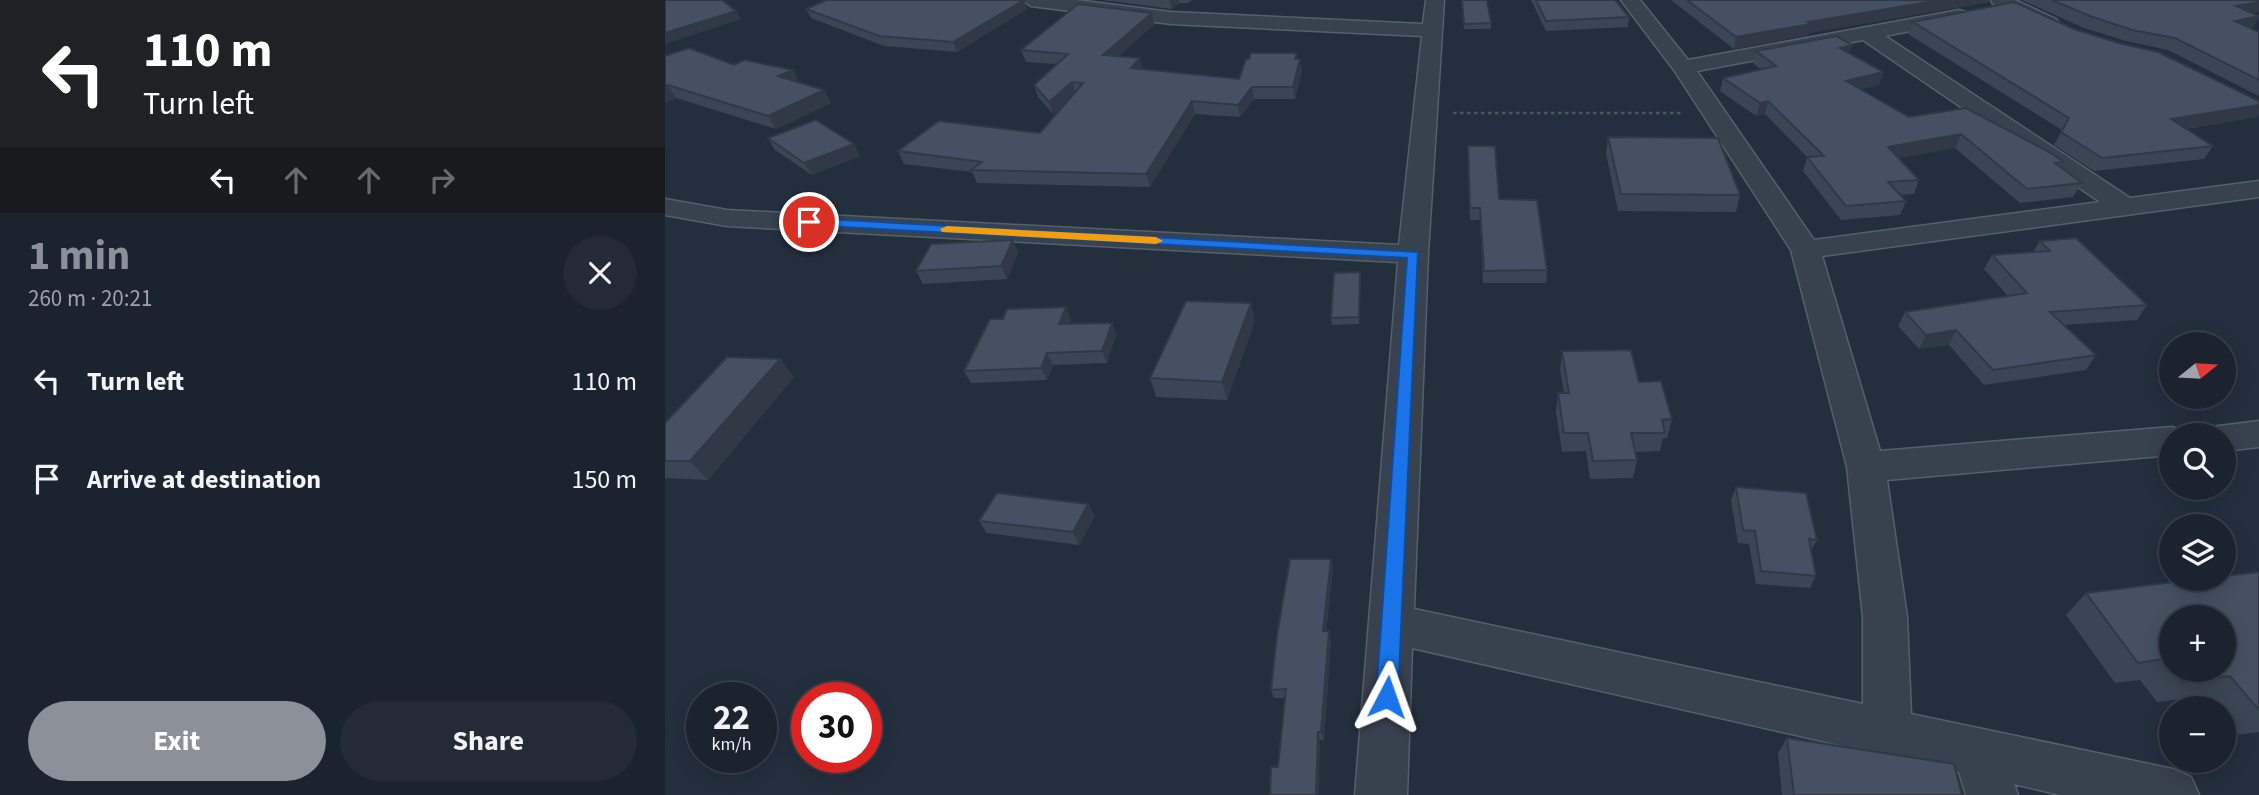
<!DOCTYPE html>
<html lang="en">
<head>
<meta charset="utf-8">
<style>
	body { margin:0; font-family:"Source Sans 3",sans-serif; background:#242b36; color:#f1f3f6; height:100vh; display:flex; flex-direction:column; font-size:26px; white-space:nowrap }
	* { box-sizing:border-box; margin:0 }
	p { font-size:23px; color:#a0a4aa }
	.icon { flex:none; width:38px; height:38px; fill:none; stroke:currentColor; stroke-width:2; stroke-linecap:round; stroke-linejoin:round }
	.map { position:relative; flex:1; overflow:hidden }
	.side { display:flex; flex-direction:column; background:#1b232e; width:665px }
	.side>* { flex:none }
	.guide { background:#202124; color:#fff; overflow:hidden }
	.needle { width:46px; rotate:72deg }
	.controls { position:absolute; left:1494px; top:332px; display:grid; gap:14px }
	.controls a { display:grid; place-items:center; width:77px; height:77px; border-radius:50%; background:#1b232e; box-shadow:0 4px 18px #0003,0 0 0 2px #39404a; font-size:35px }
	.speed { position:absolute; left:21px; top:682px; display:flex; gap:14px; font-size:35px; font-weight:700; text-align:center }
	.speed>* { display:grid; place-content:center; width:91px; height:91px; border-radius:50%; background:#1b232e; box-shadow:0 4px 18px #0003,0 0 0 2px #39404a; line-height:1 }
	.speed small { font-size:18px; font-weight:400 }
	.speed .limit { border:10px solid #d22; background:#fff; color:#111 }
	.pin { position:absolute; display:grid; place-items:center; width:60px; height:60px; color:#fff; margin:-30px; border:4px solid #fff; border-radius:50%; box-shadow:0 2px 7px #0007 }
	.me { position:absolute; width:77px; margin:-38px; rotate:4deg; stroke-linejoin:round; filter:drop-shadow(0 0 5px #0008) }
	.turn { display:flex; align-items:center; gap:24px; height:147px; padding:0 28px; font-size:32px }
	.turn .icon { width:91px; height:91px; stroke-width:2.5 }
	.turn b { display:block; font-size:49px; line-height:60px }
	.lanes { display:flex; align-items:center; height:66px; padding:0 28px; background:#0003; justify-content:center; gap:35px; direction:ltr }
	.lanes .off { opacity:.35 }
	.round { display:grid; place-items:center; flex:none; width:74px; height:74px; border-radius:37px; background:#242b36 }
	.overview { display:flex; align-items:center; justify-content:space-between; height:119px; padding:0 28px }
	h1 { font-size:42px; font-weight:700; line-height:52px; color:#8c9099 }
	.primary-button { display:flex; gap:14px; margin-top:auto; padding:14px 28px }
	.primary-button a { flex:1; height:80px; border-radius:42px; background:#8c9099; color:#fff; font-size:28px; font-weight:700; line-height:80px; text-align:center }
	.primary-button a+a { background:#242b36; color:#f1f3f6 }
	ul { padding:0; list-style:none }
	li { display:flex; align-items:center; gap:21px; height:98px; padding:0 28px }
	li div { flex:1 }
	li b { display:block; font-size:26px }
	li em { font-style:normal }
	main { display:flex; flex:1; min-height:0 }
	.map>svg:first-child { display:block }
	.lines { fill:none; stroke-linecap:round; stroke-linejoin:round }
	.minor-casing { stroke:#565f6c; stroke-width:3 }
	.path { stroke:#44595c; stroke-width:2.5; stroke-dasharray:3.5 3.5; stroke-linecap:butt }
	.minor { fill:#38414e; fill-rule:evenodd }
	.wall { fill:#3b4654; fill-rule:evenodd }
	.shaded-wall { fill:#303945 }
	.building { fill:#455162; stroke:#303945; stroke-width:2 }
	.route { fill:#1a73e8; stroke:#114b97; stroke-width:2 }
	.slow { fill:#f59e0b }
</style>
</head>
<body>
<main>
<section class="side">
<div class="guide">
<div class="turn"><svg class="icon" aria-label="left" viewBox="0 0 24 24"><path d="M17 20v-9H6M10 6l-5 5 5 5"/></svg><div><b>110 m</b>Turn left</div></div>
<div class="lanes"><svg class="icon" aria-label="left" viewBox="0 0 24 24"><path d="M17 20v-9H6M10 6l-5 5 5 5"/></svg><svg class="icon off" aria-label="ahead" viewBox="0 0 24 24"><path d="M12 20V5M6 11l6-6 6 6"/></svg><svg class="icon off" aria-label="ahead" viewBox="0 0 24 24"><path d="M12 20V5M6 11l6-6 6 6"/></svg><svg class="icon off" aria-label="right" viewBox="0 0 24 24"><path d="M7 20v-9h11M14 6l5 5-5 5"/></svg></div>
</div>
<div class="overview"><div><h1>1 min</h1><p>260 m · 20:21</p></div><a class="round"><svg class="icon" aria-label="close" viewBox="0 0 24 24"><path d="M6 6l12 12M18 6L6 18"/></svg></a></div>
<ul>
<li><svg class="icon" aria-label="left" viewBox="0 0 24 24"><path d="M17 20v-9H6M10 6l-5 5 5 5"/></svg><div><b>Turn left</b></div><em>110 m</em></li>
<li><svg class="icon" aria-label="arrive" viewBox="0 0 24 24"><path d="M6 21V4h12l-3 4 3 4H6"/></svg><div><b>Arrive at destination</b></div><em>150 m</em></li>
</ul>
<div class="primary-button"><a>Exit</a><a>Share</a></div>
</section>
<div class="map">
<svg width="1594" height="795" viewBox="0 0 1594 795">
	<rect width="100%" height="100%" fill="#242f3e"/>
	<g class="lines">
		<g class="minor-casing">
			<path id="minor" d="M357,0H411L506,12L758,24L761,0H779L763,254L749,609L1198,704V617L1182,467L1126,250L1009,70L956,0H975L1023,60L1294,10L1301,12L1304,16L1301,20L1220,36L1465,198L1594,181V197L1157,256L1215,451L1507,427L1520,431L1522,436H1507V455L1222,480L1242,617L1246,714L1508,769L1526,777L1534,795H1395L1349,784L1353,795H1301L1294,772L747,648L742,795H690L733,262L62,226L0,215V199L62,210L734,245L757,36L506,24L366,6ZM1198,40L1435,202L1149,240L1032,71Z
				M1326,0H1350L1391,19L1394,23L1391,27H1377L1328,4Z
				M1594,421V447L1559,451V436H1541L1546,427Z"/>
		</g>
		<path class="path" d="M788,113H1017"/>
		<use href="#minor" class="minor"/>
	</g>
	<path class="wall" d="M359,0L362,9L292,52L219,46L146,18L141,9Z
		M437,0H527L523,3H514L507,9Z
		M797,0L826,23V29H799Z
		M866,0H950L964,17L963,27L881,31Z
		M1006,0H1325L1324,2L1144,33L1143,35L1069,49Z
		M1357,0H1594L1588,13L1594,16V18L1588,27L1586,28L1594,32V96L1503,50L1461,41L1419,28Z
		M487,13L489,25L453,56L478,69L574,79L632,53V59L637,71L630,99H589L575,117L530,114L485,187L312,183L307,172L239,164L233,151L375,133L402,102L388,114L373,97L369,85L392,64L361,62L356,50Z
		M1248,22L1409,29L1592,117L1521,129L1548,146L1539,159L1429,171L1389,145L1397,130L1243,34Z
		M1091,51L1185,53L1218,72L1214,85L1196,89L1244,117L1399,162L1396,167L1417,183L1408,197L1355,203L1290,148L1233,158L1254,180L1249,194L1235,195L1241,201L1235,215L1176,220L1138,171L1142,157L1100,114L1091,116L1055,91L1058,78L1096,70L1088,63Z
		M0,56L128,70L135,83L159,90L166,103L111,129L11,98L0,103Z
		M943,137L1075,195L1071,212L953,211L941,154Z
		M103,138L195,156L147,175L110,150Z
		M803,146L834,199L882,270L881,283H818L815,220H805Z
		M348,240L353,253L342,279L258,284L251,271Z
		M1375,241L1482,305L1472,320L1399,325L1431,355L1421,370L1319,385L1284,345L1254,349L1233,326L1240,312L1343,296L1319,269L1327,255L1368,252Z
		M695,272L694,324L667,325L666,318Z
		M401,307L406,319L404,324L447,323L451,335L442,363L388,365L382,380L306,383L299,371L338,319Z
		M590,321L562,400L491,397L485,378Z
		M897,351L974,382L1007,419L1002,438H998L995,451L970,452L972,460L968,478L925,479L921,451L897,452L891,412L893,393H899L895,370Z
		M115,359L129,377L43,480L0,478V423Z
		M1071,487L1152,540L1146,551L1151,576L1145,588L1091,584L1084,544L1073,543L1066,500Z
		M430,516L414,545L322,533L314,521Z
		M666,559L668,568L661,631L666,640L659,740H655L613,767L620,698H609L606,690Z
		M1594,572V732L1570,735L1559,722V709H1549L1539,696L1492,702L1475,680L1450,683L1401,615L1421,593ZM1507,618L1559,670H1507Z
		M1122,738L1297,795H1117L1113,753Z"/>
	<path class="shaded-wall" d="M359,0L362,9L292,52L288,42Z
		M504,0H514V3L507,9Z
		M1276,0H1325L1324,2L1144,33L1143,35L1069,49L1071,37L1143,22Z
		M1594,2V12L1564,18L1571,6Z
		M71,11L76,19L0,44V33Z
		M487,13L489,25L441,67L438,55Z
		M1594,16V18L1588,27L1563,32L1570,21Z
		M1187,45L1183,58L1175,48Z
		M475,58L478,69L466,68Z
		M635,59L637,71L630,99L628,87Z
		M128,70L135,83L113,76Z
		M1218,72L1214,85L1177,94L1181,81Z
		M407,82L411,94L388,114L384,102Z
		M3,85L11,98L0,103V86Z
		M587,87L589,99L575,117L573,105Z
		M159,90L166,103L111,129L103,116Z
		M527,101L530,114L485,187L481,174Z
		M1103,101L1100,114L1091,116L1095,103Z
		M1594,105V114L1592,117L1498,132L1506,119Z
		M1296,134L1290,148L1218,161L1223,147Z
		M189,144L195,156L147,175L139,163Z
		M348,240L353,253L342,279L336,266Z
		M695,272L696,278L694,324V317Z
		M586,303L590,321L562,400L557,382Z
		M401,307L406,319L399,336L394,324Z
		M447,323L451,335L442,363L437,351Z
		M1291,330L1284,345L1254,349L1261,335Z
		M382,353L388,365L382,380L376,368Z
		M115,359L129,377L43,480L25,461Z
		M423,504L430,516L414,545L408,532Z
		M666,559L668,568L660,640L658,631Z
		M664,631L666,640L659,740L656,732Z
		M653,732L655,740L654,795H651Z"/>
	<path class="building" d="M0,0H57L71,11L0,33Z
		M162,0H359L288,42L214,36L141,9Z
		M797,0H822L826,23L799,24Z
		M871,0H950L964,17L881,21Z
		M1022,0H1276L1143,22L1146,24L1071,37Z
		M1387,0H1594V2L1571,6L1594,16L1570,21L1594,32V80L1510,38L1467,30L1425,16Z
		M1349,2L1409,29L1454,43L1493,52L1594,101V105L1506,119L1548,146L1437,158L1396,132L1404,118L1248,22Z
		M413,4L487,13L438,55L475,58L466,68L574,79L581,59H584L586,53H632L630,59H635L628,87H587L573,105L527,101L481,174L306,170L317,162L233,151L274,121L375,133L418,83L407,82L384,102L369,85L403,54L356,50Z
		M1171,36L1187,45L1175,48L1218,72L1181,81L1244,117L1301,108L1384,152L1399,162L1390,163L1417,183L1362,189L1296,134L1223,147L1254,180L1223,182L1241,201L1181,206L1142,157L1159,156L1103,101L1095,103L1058,78L1111,66L1091,51Z
		M24,48L69,65L79,60L128,70L113,76L159,90L103,116L3,85L0,86V56Z
		M151,120L189,144L139,163L103,138Z
		M943,137L1053,138L1075,195L956,194Z
		M803,146H830L834,199L872,200L882,270L819,271L815,208H805Z
		M1411,238L1482,305L1385,312L1431,355L1328,370L1291,330L1261,335L1240,312L1362,293L1327,255L1385,251L1375,241Z
		M348,240L336,266L251,271L266,244Z
		M695,272L694,317L666,318L669,273Z
		M521,301L586,303L557,382L485,378Z
		M401,307L394,324L447,323L437,351L382,353L376,368L299,371L325,319H338L342,309Z
		M966,350L974,382L996,381L1007,419L997,420L1000,433H966L972,460L928,461L923,433H899L893,393H904L897,351Z
		M62,357L115,359L25,461H0V423Z
		M1071,487L1141,493L1152,540L1144,539L1151,576L1096,571L1090,531L1078,530Z
		M332,493L423,504L408,532L314,521Z
		M625,559H666L658,631H664L656,732H653L651,795H605L606,767H613L621,689L606,690L612,635Z
		M1594,572V710L1565,676L1517,682L1508,670H1559V618H1507V669L1499,659L1473,663L1421,593L1532,579H1559V576Z
		M1122,738L1289,764L1297,795H1129Z"/>
	<path class="route" d="M144,218L753,252L733,697L730,704L722,707L714,704L711,697L742,258L140,225V219Z"/>
	<path class="slow" d="M282,226L491,237L498,241L491,244L277,232L275,229Z"/>
</svg>
<div class="controls">
<a><svg class="needle" viewBox="-14 -14 28 28"><path d="M0-13l5 13h-10z" fill="#e53935"/><path d="M0 13l5-13h-10z" fill="#a0a4aa"/></svg></a>
<a><svg class="icon" aria-label="search" viewBox="0 0 24 24"><circle cx="10" cy="10" r="6"/><path d="M15 15l6 6"/></svg></a>
<a><svg class="icon" aria-label="layers" viewBox="0 0 24 24"><path d="M12 4l9 5-9 5-9-5zM3 14l9 5 9-5"/></svg></a>
<a>+</a>
<a>−</a>
</div>
<div class="speed"><div>22<small>km/h</small></div><div class="limit">30</div></div>
<div class="pin" style="left:144px;top:222px;background:#d93025"><svg class="icon" aria-label="arrive" viewBox="0 0 24 24"><path d="M6 21V4h12l-3 4 3 4H6"/></svg></div>
<svg class="me" style="left:722px;top:697px" viewBox="-20 -20 40 40"><path d="M0-17L14 15 0 8-14 15z" fill="#1a73e8" stroke="#fff" stroke-width="4"/></svg>
</div>
</main>
</body>
</html>
